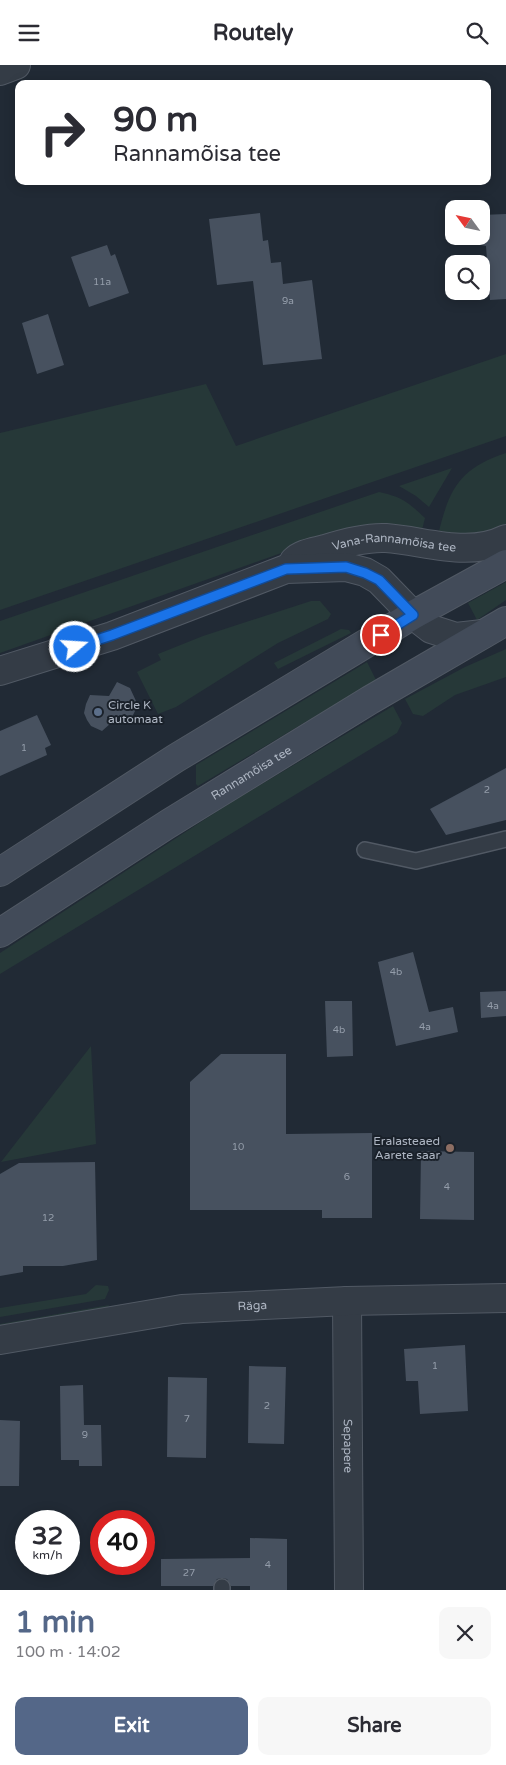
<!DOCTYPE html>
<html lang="en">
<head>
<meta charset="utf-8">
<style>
	body { margin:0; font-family:"Varela Round",sans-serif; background:#f7f7f7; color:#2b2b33; height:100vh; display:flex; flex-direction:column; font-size:19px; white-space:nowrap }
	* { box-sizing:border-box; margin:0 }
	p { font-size:16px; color:#7c7c81 }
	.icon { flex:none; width:28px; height:28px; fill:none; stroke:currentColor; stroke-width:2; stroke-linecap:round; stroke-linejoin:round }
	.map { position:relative; height:1525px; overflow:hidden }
	.drawer { display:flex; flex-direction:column; background:#fff; flex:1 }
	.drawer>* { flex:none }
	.banner { position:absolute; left:15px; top:15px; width:476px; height:105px; border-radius:10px; box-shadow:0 2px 12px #0003; background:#fff; color:#2b2b33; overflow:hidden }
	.needle { width:32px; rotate:303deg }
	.controls { position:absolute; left:445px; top:135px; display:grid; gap:10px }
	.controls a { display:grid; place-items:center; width:45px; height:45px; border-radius:10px; background:#fff; box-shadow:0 2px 12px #0003; font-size:25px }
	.speed { position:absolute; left:15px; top:1445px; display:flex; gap:10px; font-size:25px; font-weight:700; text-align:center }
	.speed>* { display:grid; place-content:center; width:65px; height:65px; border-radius:50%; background:#fff; box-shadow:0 2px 12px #0003; line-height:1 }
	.speed small { font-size:12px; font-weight:400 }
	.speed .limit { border:8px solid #d22; background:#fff; color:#111 }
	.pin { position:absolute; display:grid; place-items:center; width:42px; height:42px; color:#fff; margin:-21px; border:2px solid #fff; border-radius:50%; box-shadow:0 1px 5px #0007 }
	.me { position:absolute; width:55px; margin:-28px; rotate:72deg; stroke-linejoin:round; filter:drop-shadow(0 0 4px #0008) }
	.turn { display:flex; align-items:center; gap:18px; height:105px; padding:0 15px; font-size:22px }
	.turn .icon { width:65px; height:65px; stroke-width:2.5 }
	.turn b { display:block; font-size:35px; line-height:42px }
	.round { display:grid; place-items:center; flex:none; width:52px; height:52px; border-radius:10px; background:#f7f7f7 }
	.headline { display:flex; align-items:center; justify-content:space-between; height:85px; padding:0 15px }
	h1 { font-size:30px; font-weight:700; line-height:38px; color:#546788 }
	.cta { display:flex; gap:10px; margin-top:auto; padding:10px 15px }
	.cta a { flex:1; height:58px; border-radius:10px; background:#546788; color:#fff; font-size:20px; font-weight:700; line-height:58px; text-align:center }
	.cta a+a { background:#f7f7f7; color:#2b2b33 }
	header { display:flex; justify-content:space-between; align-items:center; height:65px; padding:0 15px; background:#fff; font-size:22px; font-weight:700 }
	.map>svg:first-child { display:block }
	.green { fill:#263838 }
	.building { fill:#47515f }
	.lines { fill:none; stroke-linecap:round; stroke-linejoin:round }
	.service-casing { stroke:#515964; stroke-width:18 }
	.minor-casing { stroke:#515964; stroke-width:30 }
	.tertiary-casing { stroke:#515964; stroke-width:30 }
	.secondary-casing { stroke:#515964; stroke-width:30 }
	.service { stroke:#343c46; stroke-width:15 }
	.minor { stroke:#343c46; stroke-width:28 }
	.tertiary { stroke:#343c46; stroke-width:28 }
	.secondary { stroke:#424b59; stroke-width:28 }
	.route-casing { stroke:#114b97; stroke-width:12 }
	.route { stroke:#1a73e8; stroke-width:9 }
	.service-dot { fill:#5c6f8a; stroke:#1a212a; stroke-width:2 }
	.education-dot { fill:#8d6e63; stroke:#1a212a; stroke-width:2 }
	.labels { text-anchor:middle; stroke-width:4; stroke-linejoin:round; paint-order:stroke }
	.number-label { font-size:10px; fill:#949daa }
	.street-label { font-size:12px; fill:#aeb6c3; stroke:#1a212a }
	.poi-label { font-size:12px; fill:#aeb6c3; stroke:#1a212a; text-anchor:start }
</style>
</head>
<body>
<header><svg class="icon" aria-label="menu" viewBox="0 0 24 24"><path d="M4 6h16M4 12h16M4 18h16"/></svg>Routely<svg class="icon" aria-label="search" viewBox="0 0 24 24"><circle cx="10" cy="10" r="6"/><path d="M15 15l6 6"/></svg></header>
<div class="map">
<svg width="506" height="1525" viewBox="0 0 506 1525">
	<rect width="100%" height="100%" fill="#212a35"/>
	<path class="green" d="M506,289V371L0,545V368L206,319L236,381Z
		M506,388V462C481,472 465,471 439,466C450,422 461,403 506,388Z
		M452,403L429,442L416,431L399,421Z
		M379,427C402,432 408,437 425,453L422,465L391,459L358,462L332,470L0,588V556Z
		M506,517V535L477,555L468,538Z
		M311,536H320L331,549L328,554L278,578L176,642L158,649L137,607L161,595L158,589L203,571Z
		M341,564L349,565L351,568L278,604L274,598Z
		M506,584V612L455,630L423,651L413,649L405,634L465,602Z
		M367,597L376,615L198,721L196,719V700Z
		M393,641L402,658L397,668L0,909V888L230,738Z
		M91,981L96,1079L1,1097Z
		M96,1220L108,1221L109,1225L105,1234L0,1252V1243L86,1229Z
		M109,1240L105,1247L0,1265V1259Z"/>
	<path class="building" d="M260,148L263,176L268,175L271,198L281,197L283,219L312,215L322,294L263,300L253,216L217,220L209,154Z
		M506,149V234L490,235L486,181L481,180V150Z
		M107,180L111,191L115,189L129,228L89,242L71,192Z
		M48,249L64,300L37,309L22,258Z
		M117,617L130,623L136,636L137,642L131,654L119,651L102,666L91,661L87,655L84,648L86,639L90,630L109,631Z
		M37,650L51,680L45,683L47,690L0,711V666Z
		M506,703V755L446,770L430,744Z
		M413,887L429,947L453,942L458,967L396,981L378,897Z
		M506,926V951L481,953L480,927Z
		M325,936H352L353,991L327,992Z
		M221,989H286V1069L372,1068V1153H322V1145H190V1017Z
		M421,1086L474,1087V1155L420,1154Z
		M95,1097L97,1195L63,1201H23V1207L0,1211V1109L19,1098Z
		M465,1280L468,1346L420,1349L418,1316H406L404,1284Z
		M249,1301L286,1302L284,1379L248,1378Z
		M168,1312L207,1313L206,1393L167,1392Z
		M83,1320L84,1360H101L102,1401H79V1395H61L60,1321Z
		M0,1355L20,1356L19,1421H0Z
		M250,1473L287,1474V1525H250V1521H231L227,1514L222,1513L217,1514L213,1521H161V1494L250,1493Z"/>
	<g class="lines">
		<g class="service-casing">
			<path id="service" d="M365,785L416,796L506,774
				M222,1525V1522"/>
		</g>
		<g class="minor-casing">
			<g id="minor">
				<path d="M0,6L16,0"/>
				<path id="s1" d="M347,1236L349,1525"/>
				<path id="s2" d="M0,1275L182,1244L347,1236L506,1233"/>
			</g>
		</g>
		<g class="tertiary-casing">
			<g id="tertiary">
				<path id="s3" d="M294,496C302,488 314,487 325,484C344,478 366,472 386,473C426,476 468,493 506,474"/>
				<path d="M0,606L112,571L286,504L346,502L365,507L379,515L413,550L431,564L456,572L483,569"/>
			</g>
		</g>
		<g class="secondary-casing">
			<g id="secondary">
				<path d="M0,807L176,693L413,550L506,499"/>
				<path id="s4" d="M0,868L168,759L370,635L506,556"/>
			</g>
		</g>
		<use href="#service" class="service"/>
		<use href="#minor" class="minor"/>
		<use href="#tertiary" class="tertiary"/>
		<use href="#secondary" class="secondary"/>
	</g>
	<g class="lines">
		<g class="route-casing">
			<path id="route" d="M75,582L112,570L286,504L346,502L365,508L379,515L413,550L381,570"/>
		</g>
		<use href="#route" class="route"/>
	</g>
	<circle class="service-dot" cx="98" cy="647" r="5"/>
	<circle class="education-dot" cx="450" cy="1083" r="5"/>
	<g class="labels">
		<g class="number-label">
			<text x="102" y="220">11a</text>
			<text x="288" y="239">9a</text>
			<text x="24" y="686">1</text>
			<text x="487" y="728">2</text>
			<text x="396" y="910">4b</text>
			<text x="493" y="944">4a</text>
			<text x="425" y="965">4a</text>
			<text x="339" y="968">4b</text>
			<text x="238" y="1085">10</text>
			<text x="347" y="1115">6</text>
			<text x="447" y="1125">4</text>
			<text x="48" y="1156">12</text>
			<text x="435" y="1304">1</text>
			<text x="267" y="1344">2</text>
			<text x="187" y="1357">7</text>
			<text x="85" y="1373">9</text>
			<text x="268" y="1503">4</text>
			<text x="189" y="1511">27</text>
		</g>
		<g class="street-label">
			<text dy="4" stroke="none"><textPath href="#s3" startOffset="104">Vana-Rannamõisa tee</textPath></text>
			<text dy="4" stroke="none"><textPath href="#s4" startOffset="298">Rannamõisa tee</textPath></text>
			<text dy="4" stroke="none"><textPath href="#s2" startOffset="255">Räga</textPath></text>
			<text dy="4" stroke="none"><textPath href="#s1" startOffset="145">Sepapere</textPath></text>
		</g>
		<g class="poi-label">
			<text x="108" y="644">Circle K<tspan x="108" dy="14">automaat</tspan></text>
			<text x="440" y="1080" text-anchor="end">Eralasteaed<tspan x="440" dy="14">Aarete saar</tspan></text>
		</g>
	</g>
</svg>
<div class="controls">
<a><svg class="needle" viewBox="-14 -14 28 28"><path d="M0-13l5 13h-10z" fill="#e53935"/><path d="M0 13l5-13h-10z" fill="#7c7c81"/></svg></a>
<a><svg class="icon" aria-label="search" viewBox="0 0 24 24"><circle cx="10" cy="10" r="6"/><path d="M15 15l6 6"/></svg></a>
</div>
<div class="speed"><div>32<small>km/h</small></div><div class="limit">40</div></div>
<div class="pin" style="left:381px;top:570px;background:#d93025"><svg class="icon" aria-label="arrive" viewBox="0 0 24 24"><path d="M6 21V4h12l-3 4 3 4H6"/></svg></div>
<svg class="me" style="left:75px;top:582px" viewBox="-20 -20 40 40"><circle r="17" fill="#1a73e8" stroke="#fff" stroke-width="3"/><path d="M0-11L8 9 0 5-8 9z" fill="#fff"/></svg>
<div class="banner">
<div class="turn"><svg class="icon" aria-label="right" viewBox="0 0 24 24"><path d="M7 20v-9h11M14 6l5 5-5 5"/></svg><div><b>90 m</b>Rannamõisa tee</div></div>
</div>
</div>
<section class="drawer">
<div class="headline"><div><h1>1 min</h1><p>100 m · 14:02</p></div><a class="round"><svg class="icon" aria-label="close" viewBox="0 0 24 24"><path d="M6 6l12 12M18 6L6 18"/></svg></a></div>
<div class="cta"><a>Exit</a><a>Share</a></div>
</section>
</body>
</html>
